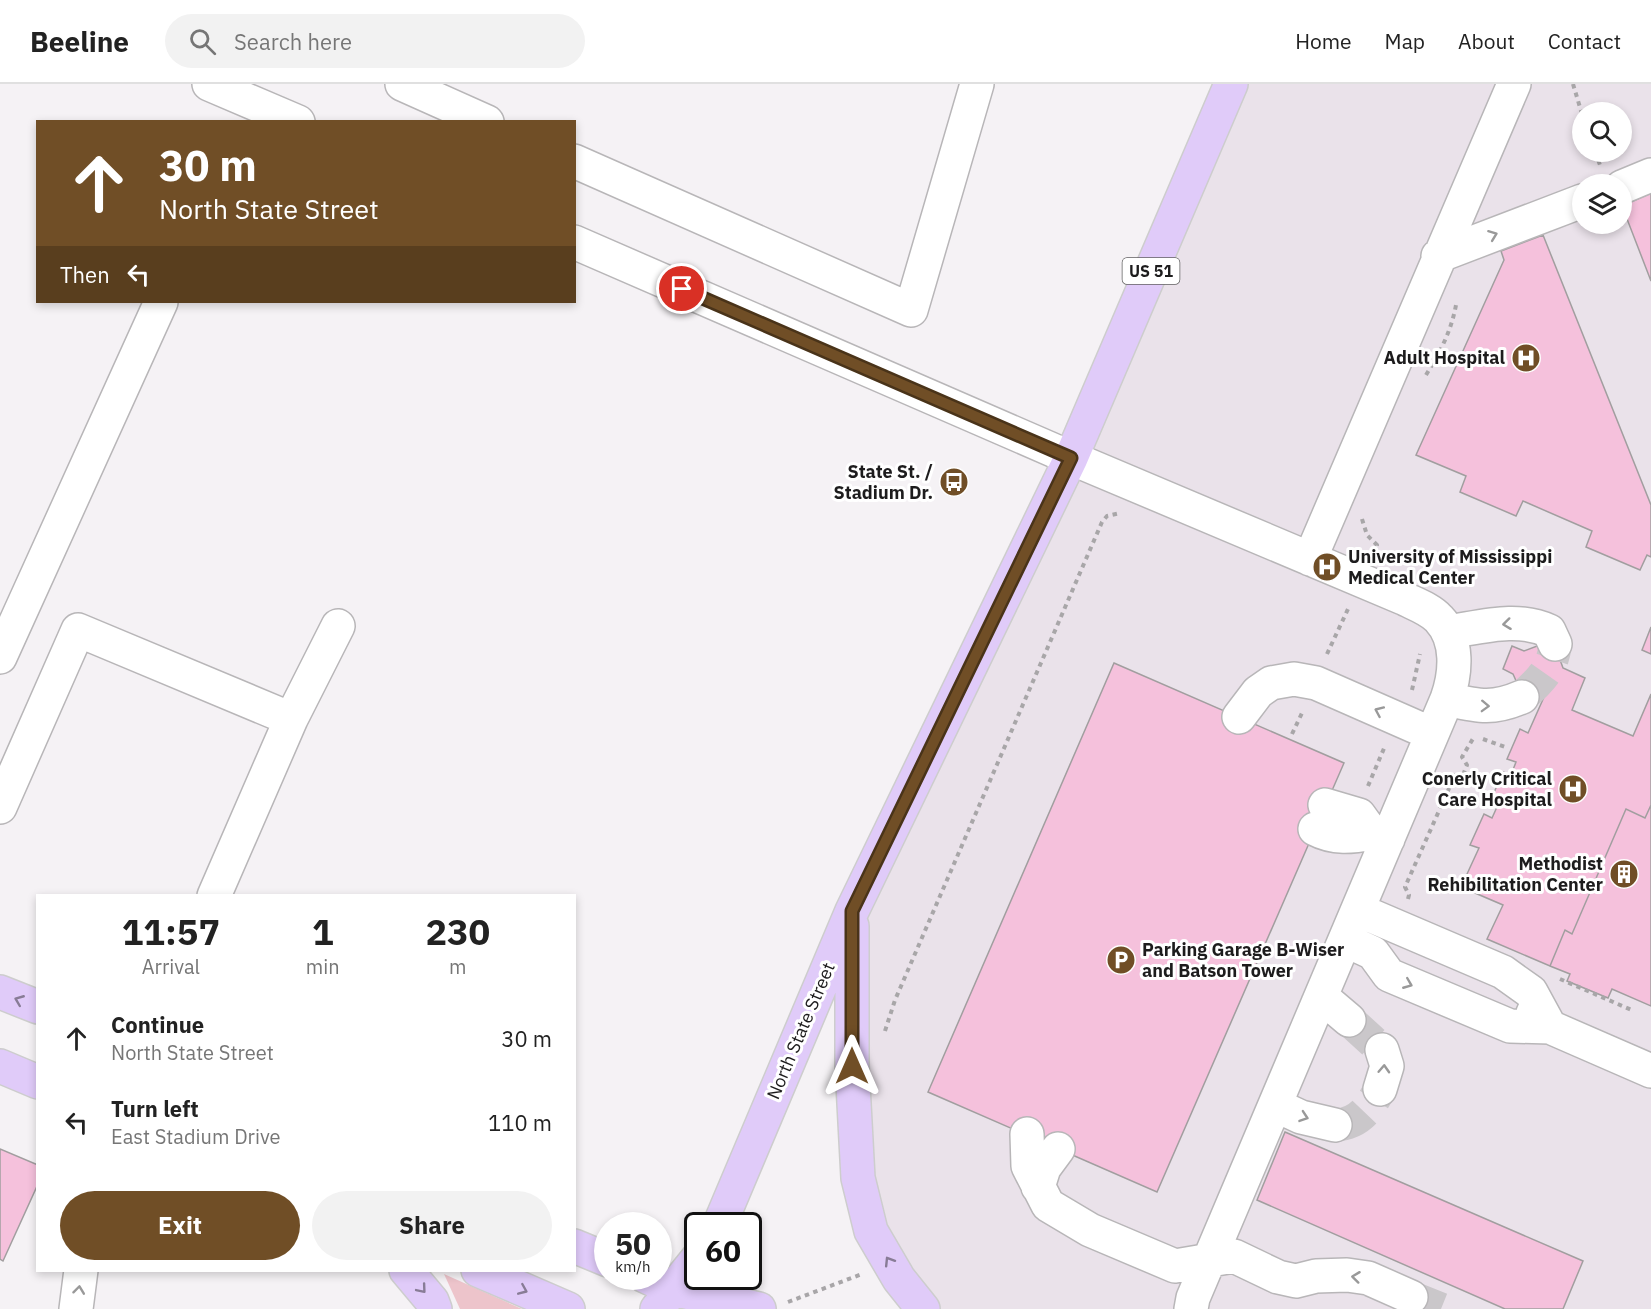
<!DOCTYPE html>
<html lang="en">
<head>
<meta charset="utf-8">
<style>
	body { margin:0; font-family:"IBM Plex Sans",sans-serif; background:#f2f2f2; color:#222; height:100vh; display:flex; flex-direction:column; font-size:22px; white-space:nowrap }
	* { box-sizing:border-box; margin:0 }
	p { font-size:20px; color:#767676 }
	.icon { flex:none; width:33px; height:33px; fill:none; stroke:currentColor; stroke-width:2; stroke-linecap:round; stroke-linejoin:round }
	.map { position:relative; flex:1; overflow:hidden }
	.sheet { position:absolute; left:36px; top:810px; width:540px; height:378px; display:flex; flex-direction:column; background:#fff; border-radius:0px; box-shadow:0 3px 9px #0003 }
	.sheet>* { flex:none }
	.banner { position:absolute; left:36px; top:36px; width:540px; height:183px; border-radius:0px; box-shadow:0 3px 9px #0003; background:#704e26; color:#fff; overflow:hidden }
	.controls { position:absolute; left:1572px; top:18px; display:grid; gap:12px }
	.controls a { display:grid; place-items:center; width:60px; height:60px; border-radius:50%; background:#fff; box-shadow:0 3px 9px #0003; font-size:30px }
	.speed { position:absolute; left:594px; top:1128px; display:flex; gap:12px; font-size:30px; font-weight:700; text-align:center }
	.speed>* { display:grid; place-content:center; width:78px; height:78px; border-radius:50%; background:#fff; box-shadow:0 3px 9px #0003; line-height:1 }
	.speed small { font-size:15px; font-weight:400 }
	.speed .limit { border:3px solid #111; border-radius:9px; background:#fff; color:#111 }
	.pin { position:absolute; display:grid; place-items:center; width:51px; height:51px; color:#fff; margin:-26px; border:3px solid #fff; border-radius:50%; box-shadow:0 2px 6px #0007 }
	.me { position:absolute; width:66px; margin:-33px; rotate:0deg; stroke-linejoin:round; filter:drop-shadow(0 0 4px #0008) }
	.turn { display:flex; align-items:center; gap:21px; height:126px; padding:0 24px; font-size:27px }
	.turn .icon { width:78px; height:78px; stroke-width:2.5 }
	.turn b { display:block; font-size:42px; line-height:51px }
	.then { display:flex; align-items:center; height:57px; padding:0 24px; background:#0003; gap:12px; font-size:22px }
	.eta { display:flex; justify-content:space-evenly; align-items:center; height:102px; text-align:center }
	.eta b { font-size:36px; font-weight:700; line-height:42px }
	.cta { display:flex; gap:12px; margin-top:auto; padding:12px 24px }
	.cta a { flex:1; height:69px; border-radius:36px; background:#704e26; color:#fff; font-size:24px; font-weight:700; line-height:69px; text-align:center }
	.cta a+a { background:#f2f2f2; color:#222 }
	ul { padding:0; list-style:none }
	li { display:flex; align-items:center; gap:18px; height:84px; padding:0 24px }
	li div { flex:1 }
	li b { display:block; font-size:22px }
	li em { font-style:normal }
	header { display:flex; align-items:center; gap:36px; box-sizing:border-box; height:84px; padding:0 30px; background:#fff; border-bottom:2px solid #e0e0e0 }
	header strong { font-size:28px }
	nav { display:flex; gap:33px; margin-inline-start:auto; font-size:21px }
	.search { width:420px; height:54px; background:#f2f2f2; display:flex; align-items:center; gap:15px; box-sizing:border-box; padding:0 21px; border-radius:33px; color:#767676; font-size:22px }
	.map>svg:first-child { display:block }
	.built { fill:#eae2ea; fill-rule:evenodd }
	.green { fill:#edc4cb }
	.building { fill:#f5c1dc; stroke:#a19e9f; stroke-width:1.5 }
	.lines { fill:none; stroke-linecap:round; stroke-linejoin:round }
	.minor-tunnel { stroke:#cac7ca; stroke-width:33; stroke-dasharray:33 16; stroke-linecap:butt }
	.minor-casing { stroke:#b8b6b8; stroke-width:36 }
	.major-casing { stroke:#cdcdcd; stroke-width:36 }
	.path { stroke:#a8a6a8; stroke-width:4; stroke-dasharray:4.5 4.5; stroke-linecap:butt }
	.minor { stroke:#fff; stroke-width:33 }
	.major { stroke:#e0cbf9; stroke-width:33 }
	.oneway { stroke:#999 }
	.oneway2 { stroke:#887c96 }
	.route-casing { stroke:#493319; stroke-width:15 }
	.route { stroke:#704e26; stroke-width:10 }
	.labels { text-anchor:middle; stroke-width:6; stroke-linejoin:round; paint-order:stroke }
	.shield { fill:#fff; stroke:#616061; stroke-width:1.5 }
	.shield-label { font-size:16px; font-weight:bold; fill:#1d1c1d }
	.poi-label { font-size:18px; font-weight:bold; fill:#1d1c1d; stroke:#fff; text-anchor:end }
	.street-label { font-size:18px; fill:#1d1c1d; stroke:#fff }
</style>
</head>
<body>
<header>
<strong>Beeline</strong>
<div class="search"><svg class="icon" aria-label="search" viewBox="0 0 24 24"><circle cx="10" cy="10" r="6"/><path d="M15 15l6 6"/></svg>Search here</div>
<nav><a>Home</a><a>Map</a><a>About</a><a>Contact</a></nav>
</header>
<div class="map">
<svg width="1651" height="1225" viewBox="0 0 1651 1225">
	<rect width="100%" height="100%" fill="#f5f2f5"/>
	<path class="built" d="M1216,0H1651V1225H923L877,1158L852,827ZM1582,28H1622V68H1582ZM1582,100H1622V140H1582Z"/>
	<path class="green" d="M444,1190L522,1225H460Z"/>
	<path class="building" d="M1651,109V197L1622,122Z
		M1543,151L1651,421V473L1647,471L1640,486L1586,463L1592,447L1523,417L1516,432L1460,408L1466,392L1416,371L1504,176L1501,167Z
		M1651,543V570L1642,566Z
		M1553,556L1563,584L1585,594L1572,626L1633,652L1651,610V721L1645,734L1626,725L1572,850L1565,846L1550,882L1487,855L1503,821L1461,803L1479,764L1470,761L1484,730L1492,734L1497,723L1489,720L1503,688L1511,691L1516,678L1507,675L1520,645L1528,649L1544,613L1526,619L1513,590L1503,585L1512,562L1524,567Z
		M1114,579L1344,679L1157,1108L928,1008Z
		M1651,721V922L1612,905L1608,914L1567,897L1570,890L1550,882L1565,846L1572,850L1626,725L1645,734Z
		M1285,1048L1583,1177L1563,1225H1505L1257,1116Z
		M0,1065L38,1081V1100L3,1177L0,1175Z"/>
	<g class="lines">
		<path class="minor-tunnel" d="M1522,613C1539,598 1554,584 1555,560
			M1349,936L1382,966
			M1335,1041C1359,1040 1369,1025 1380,1005
			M1411,1213L1441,1225"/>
		<g class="minor-casing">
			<path id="minor" d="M209,0L298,38
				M402,0L487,38
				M574,77L911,226L977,0
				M1622,103L1651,91
				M574,158L1071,374L1403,514C1415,520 1430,525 1439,535C1459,556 1456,590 1447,615L1193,1214L1191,1225
				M1438,172L1582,117
				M1310,475L1514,0
				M1448,548C1482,543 1517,532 1549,547L1555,560
				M0,573L161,218
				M1447,615C1478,622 1492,626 1522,613
				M1239,633L1258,608L1271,599L1294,595L1316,599L1432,650
				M291,635L338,542
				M1325,721L1359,731L1372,749L1388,755
				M0,723L78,546L291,635L214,812
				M1315,745C1334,755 1352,753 1372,749
				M1345,856L1373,869L1389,891L1510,942L1550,943L1531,908L1503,888L1358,826
				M1318,919H1329L1349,936
				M1533,929L1550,943L1651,987
				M1380,1005L1387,982L1382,966
				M1275,1021L1301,1033L1335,1041
				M1027,1050L1028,1082L1048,1121L1090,1146L1175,1182L1234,1172L1278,1193L1296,1197L1316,1192L1347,1191L1368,1194L1411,1213
				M1038,1103L1044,1084L1058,1065
				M76,1225L81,1186"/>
		</g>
		<g class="major-casing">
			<path id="major" d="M852,842V982L858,1094L871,1147L899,1195L923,1225
				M0,908L38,923
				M0,982L38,998
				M719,1142L852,827L1071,374L1231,0
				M574,1162L608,1176
				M406,1186L432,1217L435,1225
				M478,1186L568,1225
				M645,1192L673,1205L759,1225
				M657,1225L698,1174"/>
		</g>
		<path class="path" d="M1573,0L1582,30
			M1595,68L1600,81
			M1426,291C1440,268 1451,248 1456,221
			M1362,435L1367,451L1377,461L1374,469
			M1327,570L1348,525
			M1412,606L1420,570
			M1292,650L1302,629
			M1483,655L1505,663
			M1368,702L1385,662
			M1408,815L1409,811L1405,803L1455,691H1463L1467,681L1462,673L1474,653
			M1560,895L1634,927
			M885,947L895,916L1102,438L1107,432L1120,429
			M788,1218L862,1190"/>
		<use href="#minor" class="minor"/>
		<use href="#major" class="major"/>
	</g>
	<defs><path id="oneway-chevron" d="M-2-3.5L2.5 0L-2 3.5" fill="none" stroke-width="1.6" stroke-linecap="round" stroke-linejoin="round" transform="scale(1.5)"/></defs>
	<g class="oneway">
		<use href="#oneway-chevron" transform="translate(1493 151) rotate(-21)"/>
		<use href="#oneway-chevron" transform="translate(1507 540) rotate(173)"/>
		<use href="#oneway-chevron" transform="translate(1485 622) rotate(2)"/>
		<use href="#oneway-chevron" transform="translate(1379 627) rotate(-156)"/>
		<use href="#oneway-chevron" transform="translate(1408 900) rotate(22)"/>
		<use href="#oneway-chevron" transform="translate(1384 985) rotate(-87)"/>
		<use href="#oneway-chevron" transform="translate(1304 1033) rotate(19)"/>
		<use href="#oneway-chevron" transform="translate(1356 1193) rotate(-173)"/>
		<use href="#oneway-chevron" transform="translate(79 1206) rotate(-83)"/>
	</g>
	<g class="oneway2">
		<use href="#oneway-chevron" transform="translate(19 916) rotate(-158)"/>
		<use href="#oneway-chevron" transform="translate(889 1177) rotate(-122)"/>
		<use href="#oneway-chevron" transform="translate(422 1205) rotate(50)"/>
		<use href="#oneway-chevron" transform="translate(523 1206) rotate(23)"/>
	</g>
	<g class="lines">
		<g class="route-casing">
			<path id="route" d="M682,205L1071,374L852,827V982"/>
		</g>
		<use href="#route" class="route"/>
	</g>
	<defs>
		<g id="hospital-disc" transform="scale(1.5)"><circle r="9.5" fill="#704e26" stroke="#fff"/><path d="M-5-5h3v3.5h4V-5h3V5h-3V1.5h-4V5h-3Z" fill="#fff"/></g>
		<g id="bus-disc" transform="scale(1.5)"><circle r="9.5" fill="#704e26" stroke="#fff"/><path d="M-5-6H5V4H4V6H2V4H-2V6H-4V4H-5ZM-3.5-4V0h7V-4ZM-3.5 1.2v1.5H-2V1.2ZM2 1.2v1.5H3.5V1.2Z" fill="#fff"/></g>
		<g id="building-disc" transform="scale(1.5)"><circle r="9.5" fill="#704e26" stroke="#fff"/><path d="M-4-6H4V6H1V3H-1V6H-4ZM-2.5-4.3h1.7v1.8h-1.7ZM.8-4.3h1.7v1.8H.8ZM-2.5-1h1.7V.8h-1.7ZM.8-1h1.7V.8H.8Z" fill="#fff"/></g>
		<g id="parking-disc" transform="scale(1.5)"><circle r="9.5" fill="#704e26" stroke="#fff"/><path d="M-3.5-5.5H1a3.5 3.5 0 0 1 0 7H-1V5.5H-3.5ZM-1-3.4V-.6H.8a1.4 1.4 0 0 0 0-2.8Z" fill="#fff"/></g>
	</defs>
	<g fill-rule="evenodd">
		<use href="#hospital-disc" x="1526" y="274"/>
		<use href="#bus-disc" x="954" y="398"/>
		<use href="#hospital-disc" x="1327" y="483"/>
		<use href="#hospital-disc" x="1573" y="705"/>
		<use href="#building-disc" x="1624" y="790"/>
		<use href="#parking-disc" x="1121" y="876"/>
	</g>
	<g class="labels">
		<rect class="shield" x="1122.5" y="174" width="57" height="26" rx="4.5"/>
		<g class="shield-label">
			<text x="1151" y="193">US 51</text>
		</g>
		<g class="poi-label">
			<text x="1505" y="280">Adult Hospital</text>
			<text x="933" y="394">State St. /<tspan x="933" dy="21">Stadium Dr.</tspan></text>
			<text x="1348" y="479" text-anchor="start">University of Mississippi<tspan x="1348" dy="21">Medical Center</tspan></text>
			<text x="1552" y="701">Conerly Critical<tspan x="1552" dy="21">Care Hospital</tspan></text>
			<text x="1603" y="786">Methodist<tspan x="1603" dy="21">Rehibilitation Center</tspan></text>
			<text x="1142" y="872" text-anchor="start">Parking Garage B-Wiser<tspan x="1142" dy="21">and Batson Tower</tspan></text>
		</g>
		<g class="street-label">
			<text transform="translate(801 947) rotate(-67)" y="6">North State Street</text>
		</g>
	</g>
</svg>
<div class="controls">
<a><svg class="icon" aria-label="search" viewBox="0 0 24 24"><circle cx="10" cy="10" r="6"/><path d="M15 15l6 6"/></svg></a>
<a><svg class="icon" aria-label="layers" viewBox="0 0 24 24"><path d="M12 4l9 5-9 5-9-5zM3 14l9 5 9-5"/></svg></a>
</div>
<div class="speed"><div>50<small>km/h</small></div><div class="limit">60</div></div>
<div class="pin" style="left:682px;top:205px;background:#d93025"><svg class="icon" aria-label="arrive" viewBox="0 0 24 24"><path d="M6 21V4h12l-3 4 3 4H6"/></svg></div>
<svg class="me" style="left:852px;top:982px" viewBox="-20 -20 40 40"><path d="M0-17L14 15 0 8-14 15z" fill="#704e26" stroke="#fff" stroke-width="4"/></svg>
<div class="banner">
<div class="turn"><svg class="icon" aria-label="ahead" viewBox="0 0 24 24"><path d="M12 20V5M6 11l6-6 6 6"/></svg><div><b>30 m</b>North State Street</div></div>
<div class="then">Then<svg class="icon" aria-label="left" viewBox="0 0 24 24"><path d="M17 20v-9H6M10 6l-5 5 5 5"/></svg></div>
</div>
<section class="sheet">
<div class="eta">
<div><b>11:57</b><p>Arrival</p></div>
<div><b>1</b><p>min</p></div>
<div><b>230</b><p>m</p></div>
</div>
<ul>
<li><svg class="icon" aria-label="ahead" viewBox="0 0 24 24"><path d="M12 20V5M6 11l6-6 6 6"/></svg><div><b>Continue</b><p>North State Street</p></div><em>30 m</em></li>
<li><svg class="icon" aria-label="left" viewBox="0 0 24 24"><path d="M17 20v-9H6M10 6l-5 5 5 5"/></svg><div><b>Turn left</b><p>East Stadium Drive</p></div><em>110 m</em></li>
</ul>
<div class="cta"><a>Exit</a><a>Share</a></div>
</section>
</div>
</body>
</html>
